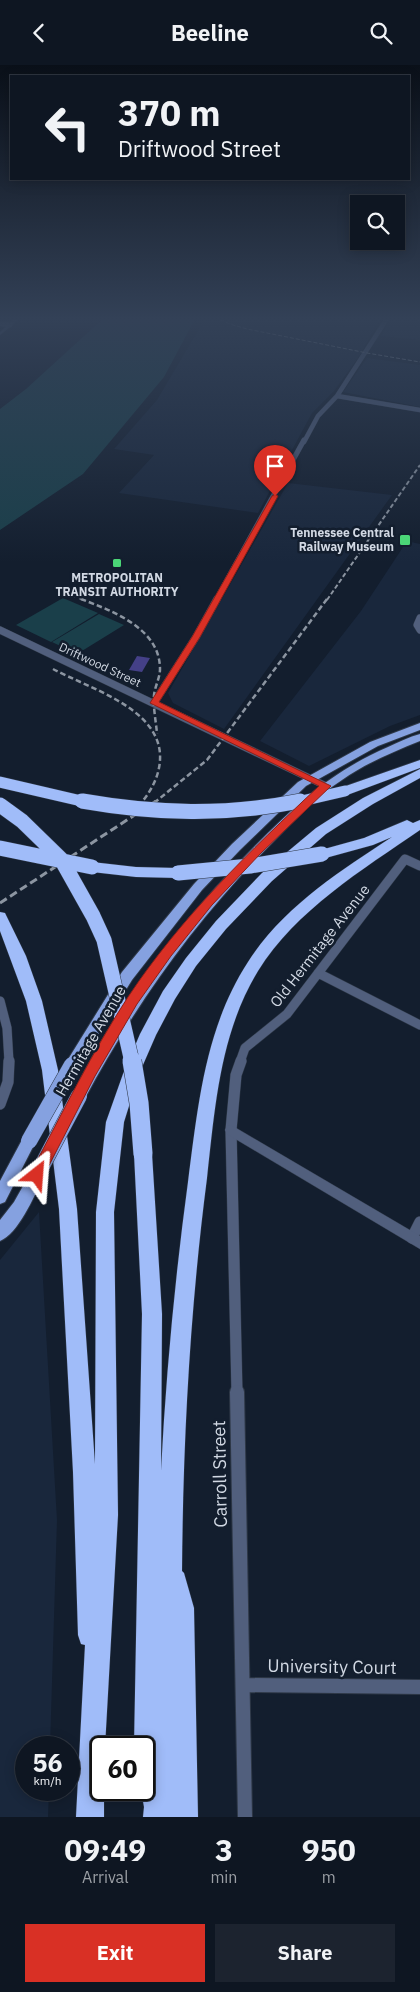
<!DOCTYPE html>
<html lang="en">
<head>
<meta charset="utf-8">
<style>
	body { margin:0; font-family:"IBM Plex Sans",sans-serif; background:#1c232f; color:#f1f3f6; height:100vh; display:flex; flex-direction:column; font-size:19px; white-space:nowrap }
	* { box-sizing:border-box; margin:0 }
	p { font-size:16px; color:#9b9fa5 }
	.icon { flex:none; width:28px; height:28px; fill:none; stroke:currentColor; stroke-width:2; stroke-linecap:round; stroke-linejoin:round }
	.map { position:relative; height:1752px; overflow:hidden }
	.drawer { display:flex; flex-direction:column; background:#0e1622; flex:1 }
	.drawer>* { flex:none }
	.hud { position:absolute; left:10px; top:10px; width:400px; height:105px; border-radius:0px; box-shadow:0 2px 12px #0003,0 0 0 1px #2e3540; background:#0e1622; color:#f1f3f6; overflow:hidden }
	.controls { position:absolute; left:350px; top:130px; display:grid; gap:10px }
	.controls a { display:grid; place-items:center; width:55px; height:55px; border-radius:0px; background:#0e1622; box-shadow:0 2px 12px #0003,0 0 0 1px #2e3540; font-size:25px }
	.speed { position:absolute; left:15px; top:1671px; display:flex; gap:10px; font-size:25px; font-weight:700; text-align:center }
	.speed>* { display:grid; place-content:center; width:65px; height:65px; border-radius:50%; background:#0e1622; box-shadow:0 2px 12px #0003,0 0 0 1px #2e3540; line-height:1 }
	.speed small { font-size:12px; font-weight:400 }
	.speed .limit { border:2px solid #111; border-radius:8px; background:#fff; color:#111 }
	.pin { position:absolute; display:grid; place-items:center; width:42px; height:42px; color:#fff; margin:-51px -21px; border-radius:50% 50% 50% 0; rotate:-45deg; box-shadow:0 0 5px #0007 }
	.pin .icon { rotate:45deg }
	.me { position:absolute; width:55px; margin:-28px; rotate:28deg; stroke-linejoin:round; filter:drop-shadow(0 0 4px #0008) }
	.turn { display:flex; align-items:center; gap:18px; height:105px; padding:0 25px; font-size:22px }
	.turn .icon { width:65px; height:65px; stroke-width:2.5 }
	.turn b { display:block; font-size:35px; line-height:42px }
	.eta { display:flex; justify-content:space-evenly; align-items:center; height:85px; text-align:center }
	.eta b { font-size:30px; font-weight:700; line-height:35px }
	.button { display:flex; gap:10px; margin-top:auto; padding:10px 25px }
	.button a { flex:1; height:58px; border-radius:0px; background:#d93025; color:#fff; font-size:20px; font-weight:700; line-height:58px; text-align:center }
	.button a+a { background:#1c232f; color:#f1f3f6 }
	header { display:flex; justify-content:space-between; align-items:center; height:65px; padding:0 25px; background:#0e1622; font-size:22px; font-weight:700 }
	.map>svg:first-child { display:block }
	.built { fill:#19273c }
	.water { fill:#1a3f4a }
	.building { fill:#444087 }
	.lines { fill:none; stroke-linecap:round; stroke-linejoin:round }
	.minor-far5-casing { stroke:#2e3847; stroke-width:5 }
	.minor-far4-casing { stroke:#2e3847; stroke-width:5.5 }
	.minor-far3-casing { stroke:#2e3847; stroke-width:8 }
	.minor-far2-casing { stroke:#2e3847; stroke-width:10 }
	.minor-far1-casing { stroke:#2e3847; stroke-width:12 }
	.minor-casing { stroke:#2e3847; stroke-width:16 }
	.tertiary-casing { stroke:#2e3847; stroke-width:1 }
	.primary-casing { stroke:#2e3847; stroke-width:2 }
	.motorway-casing { stroke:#2e3847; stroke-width:1 }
	.minor-far5 { stroke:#515f7d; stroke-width:4.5 }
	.minor-far4 { stroke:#515f7d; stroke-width:5 }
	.minor-far3 { stroke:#515f7d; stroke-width:7 }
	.minor-far2 { stroke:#515f7d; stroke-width:9 }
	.minor-far1 { stroke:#515f7d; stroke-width:11 }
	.minor { stroke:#515f7d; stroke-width:14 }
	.tertiary { fill:#515f7d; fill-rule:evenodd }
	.primary { fill:#85a1e0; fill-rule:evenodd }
	.motorway { fill:#a0bcf9; fill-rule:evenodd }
	.rail-far3 { stroke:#8c95a1; stroke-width:1; stroke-dasharray:4 2; stroke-linecap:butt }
	.rail-far2 { stroke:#8c95a1; stroke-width:2; stroke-dasharray:4.5 2.5; stroke-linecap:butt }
	.rail-far1 { stroke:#8c95a1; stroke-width:2.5; stroke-dasharray:5.5 3; stroke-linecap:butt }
	.rail { stroke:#8c95a1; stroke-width:3; stroke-dasharray:8 4; stroke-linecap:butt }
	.primary-bridge-casing { stroke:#2e3847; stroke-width:17; stroke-linecap:butt }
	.motorway-bridge-far2-casing { stroke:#2e3847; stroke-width:12; stroke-linecap:butt }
	.motorway-bridge-far1-casing { stroke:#2e3847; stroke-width:16; stroke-linecap:butt }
	.motorway-bridge-casing { stroke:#2e3847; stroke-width:20; stroke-linecap:butt }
	.primary-bridge { stroke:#85a1e0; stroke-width:16 }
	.motorway-bridge-far2 { stroke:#a0bcf9; stroke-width:11 }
	.motorway-bridge-far1 { stroke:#a0bcf9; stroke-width:15 }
	.motorway-bridge { stroke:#a0bcf9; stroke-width:19 }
	.route { fill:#d93025; stroke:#8d1f18 }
	.poi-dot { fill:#4bd677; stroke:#131e2e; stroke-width:2 }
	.labels { text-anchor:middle; stroke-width:5; stroke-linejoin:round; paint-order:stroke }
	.far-poi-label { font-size:12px; font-weight:bold; fill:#d1d8e3; stroke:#131e2e; text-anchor:end }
	.far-street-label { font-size:12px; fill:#d1d8e3; stroke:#131e2e }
	.street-label { font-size:15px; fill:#d1d8e3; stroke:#131e2e }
	.near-street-label { font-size:18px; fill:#d1d8e3; stroke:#131e2e }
</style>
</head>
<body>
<header><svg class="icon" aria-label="back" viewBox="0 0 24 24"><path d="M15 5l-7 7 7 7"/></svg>Beeline<svg class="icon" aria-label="search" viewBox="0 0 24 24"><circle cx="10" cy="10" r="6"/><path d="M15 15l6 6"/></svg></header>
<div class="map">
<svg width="420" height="1752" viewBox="0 0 420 1752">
	<rect width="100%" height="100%" fill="#131e2e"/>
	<path class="built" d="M206,252H381L360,290L334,326L312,348L258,448L119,428L154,390L114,384L157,335Z
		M392,252L420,253V275L381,271Z
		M367,293L420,300V342L343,327Z
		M288,418L392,430L224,664L173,638L168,628Z
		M407,476L420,479V650L390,661L309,701L260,676L361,546Z
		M39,1147L57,1455L50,1682H26V1725H49L48,1752H0V1195Z"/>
	<path class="water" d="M105,252H196L164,312L83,409L0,465V344L26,324Z
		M63,533L98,548L51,577L16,560Z
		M99,549L124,560L77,589L52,577Z"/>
	<path class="building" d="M137,591L150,593L142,607L129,605Z"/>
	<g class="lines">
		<g class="minor-far5-casing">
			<path id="minor-far5" d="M0,259L10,260
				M337,331L420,345
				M304,377L318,351L337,331L388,252"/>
		</g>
		<g class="minor-far4-casing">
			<path id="minor-far4" d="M216,535L304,375"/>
		</g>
		<g class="minor-far3-casing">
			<path id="minor-far3" d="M420,553L417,560L420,565
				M0,565L326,721
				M154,638L196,572L217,534"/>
		</g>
		<g class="minor-far2-casing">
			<path id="minor-far2" d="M318,908L420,960
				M0,936L7,963L9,997
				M240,997L245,983L287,949L405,794L420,801"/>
		</g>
		<g class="minor-far1-casing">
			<path id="minor-far1" d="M0,1039L8,1017L9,996
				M412,1173L420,1157
				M237,1328L231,1065L236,1010L241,996"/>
		</g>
		<g class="minor-casing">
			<path id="minor" d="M237,1327L245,1752
				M244,1620L420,1622"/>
		</g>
		<g class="tertiary-casing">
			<path id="tertiary" d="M17,252H22L0,270V267Z
				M231,1060L420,1171V1184L227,1069L225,1065L227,1061Z"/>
		</g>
		<g class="primary-casing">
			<path id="primary" d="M420,658V665L378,681L306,721L240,785L202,825L132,915L77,1004L72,1006L67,1004L65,1000L67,996L122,907L194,819L232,779L298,717L370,677Z
				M420,669V676C393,687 366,698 342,715C314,733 292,758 269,781C193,858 135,940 84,1035L79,1037L74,1035L72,1031C117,938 183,854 255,781C299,737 331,707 388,682C399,677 409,672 420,669Z
				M29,1069L34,1071L36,1076L5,1137L0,1139V1116L24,1071Z
				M37,1103L42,1105L45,1110L42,1115C34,1132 18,1169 0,1176V1155L14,1137L32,1105Z"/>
		</g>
		<g class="motorway-casing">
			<path id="motorway" d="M420,695V703L350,729L345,730L339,726L340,723Z
				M420,704V713L373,739L326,769L272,816L226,864L196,901L175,934L156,970L139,1009L124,1057L114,1147L118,1450L105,1682H101V1725H104V1752H76L85,1580L81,1579L78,1570L73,1407L59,1144L42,1005L26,936L0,866V847L5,848L26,891L42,936L58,1005L77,1144L95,1399L96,1147L106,1057L123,1009L140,969L163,926L186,893L216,856L262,808L316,763L363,733Z
				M407,755L413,758L420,755V765C362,805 296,845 258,906C220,968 215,1042 207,1113C190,1244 183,1375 182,1506L184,1508L194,1543L198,1752H143L144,1742L141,1725H144V1682H134L142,1249L134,1089L137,1083L143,1081L149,1083L152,1089L162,1249L161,1406C166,1309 175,1213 188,1117C198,1041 205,963 248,897C282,843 340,806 392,772L373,780L322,794L317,792L315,789L317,786L364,773Z
				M92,797L136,802L178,803L183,804L185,808L183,812L178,813L136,812L92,807L87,805L85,802L87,799Z"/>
		</g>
		<use href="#minor-far5" class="minor-far5"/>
		<use href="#minor-far4" class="minor-far4"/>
		<use href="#minor-far3" class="minor-far3"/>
		<use href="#minor-far2" class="minor-far2"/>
		<use href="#minor-far1" class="minor-far1"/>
		<use href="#minor" class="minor"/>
		<use href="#tertiary" class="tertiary"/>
		<use href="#primary" class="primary"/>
		<use href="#motorway" class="motorway"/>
		<path class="rail-far3" d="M215,252L230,259L247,264L367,288L420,297"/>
		<path class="rail-far2" d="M66,528L84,535
			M327,535L420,400"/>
		<path class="rail-far1" d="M81,534C112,546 160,563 160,604C160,613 155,621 154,630C153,643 156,656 157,669
			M53,604C88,623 157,642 160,689C161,707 153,724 141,738
			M154,738L207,695L327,534"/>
		<path class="rail" d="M134,745L142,736
			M0,838L156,736"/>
		<g class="primary-bridge-casing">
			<path id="primary-bridge" d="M29,1076L72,1000
				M37,1110L79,1031"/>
		</g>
		<g class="motorway-bridge-far2-casing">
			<path id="motorway-bridge-far2" d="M0,717L90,738
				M293,738L345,726"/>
		</g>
		<g class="motorway-bridge-far1-casing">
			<path id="motorway-bridge-far1" d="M82,736C156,749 226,751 300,736
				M0,740L22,756L61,794L93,851L104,875L132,997
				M0,783L92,802
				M178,808L250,801L322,789"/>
		</g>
		<g class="motorway-bridge-casing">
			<path id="motorway-bridge" d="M132,996L139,1038L143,1089"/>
		</g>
		<use href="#primary-bridge" class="primary-bridge"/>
		<use href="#motorway-bridge-far2" class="motorway-bridge-far2"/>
		<use href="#motorway-bridge-far1" class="motorway-bridge-far1"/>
		<use href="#motorway-bridge" class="motorway-bridge"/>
	</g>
	<linearGradient id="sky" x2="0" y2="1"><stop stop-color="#0a1019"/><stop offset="0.51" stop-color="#334157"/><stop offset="1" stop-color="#334157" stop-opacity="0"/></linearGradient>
	<rect width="420" height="498" fill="url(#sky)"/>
	<path class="route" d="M275,429L278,431L200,572L159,637L331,721L261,788L212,840L171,891L137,939L95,1011L42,1114L37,1116L32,1114L30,1110L32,1105C63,1047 92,987 128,932C181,852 250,786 319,721L150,638L192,572L272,431Z"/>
	<g class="poi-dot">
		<rect x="399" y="469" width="12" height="12" rx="2.5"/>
		<rect x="112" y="493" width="10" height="10" rx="2.5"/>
	</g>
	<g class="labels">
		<g class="far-poi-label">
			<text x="394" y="472">Tennessee Central<tspan x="394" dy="14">Railway Museum</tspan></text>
			<text x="117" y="517" text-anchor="middle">METROPOLITAN<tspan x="117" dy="14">TRANSIT AUTHORITY</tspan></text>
		</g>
		<g class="far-street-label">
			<text transform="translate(100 600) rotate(25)" y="4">Driftwood Street</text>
		</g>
		<g class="street-label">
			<text transform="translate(320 881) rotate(-52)" y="5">Old Hermitage Avenue</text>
			<text transform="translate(91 976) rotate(-60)" y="5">Hermitage Avenue</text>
		</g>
		<g class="near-street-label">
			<text transform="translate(220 1409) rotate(-91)" y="6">Carroll Street</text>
			<text transform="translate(332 1602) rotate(1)" y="6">University Court</text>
		</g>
	</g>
</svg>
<div class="controls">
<a><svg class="icon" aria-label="search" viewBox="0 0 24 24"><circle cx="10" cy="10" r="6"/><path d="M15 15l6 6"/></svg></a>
</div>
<div class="speed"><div>56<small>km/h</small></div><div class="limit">60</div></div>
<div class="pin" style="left:275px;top:431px;background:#d93025"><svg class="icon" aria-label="arrive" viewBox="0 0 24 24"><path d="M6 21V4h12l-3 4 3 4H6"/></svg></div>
<svg class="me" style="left:37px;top:1110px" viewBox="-20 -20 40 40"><path d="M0-17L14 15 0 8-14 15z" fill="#d93025" stroke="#fff" stroke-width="4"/></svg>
<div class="hud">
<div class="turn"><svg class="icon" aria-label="left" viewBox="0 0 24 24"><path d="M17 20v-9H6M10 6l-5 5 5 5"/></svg><div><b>370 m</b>Driftwood Street</div></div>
</div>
</div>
<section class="drawer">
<div class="eta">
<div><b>09:49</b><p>Arrival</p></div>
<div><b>3</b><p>min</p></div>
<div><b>950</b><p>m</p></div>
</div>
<div class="button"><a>Exit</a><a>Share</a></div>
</section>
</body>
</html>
